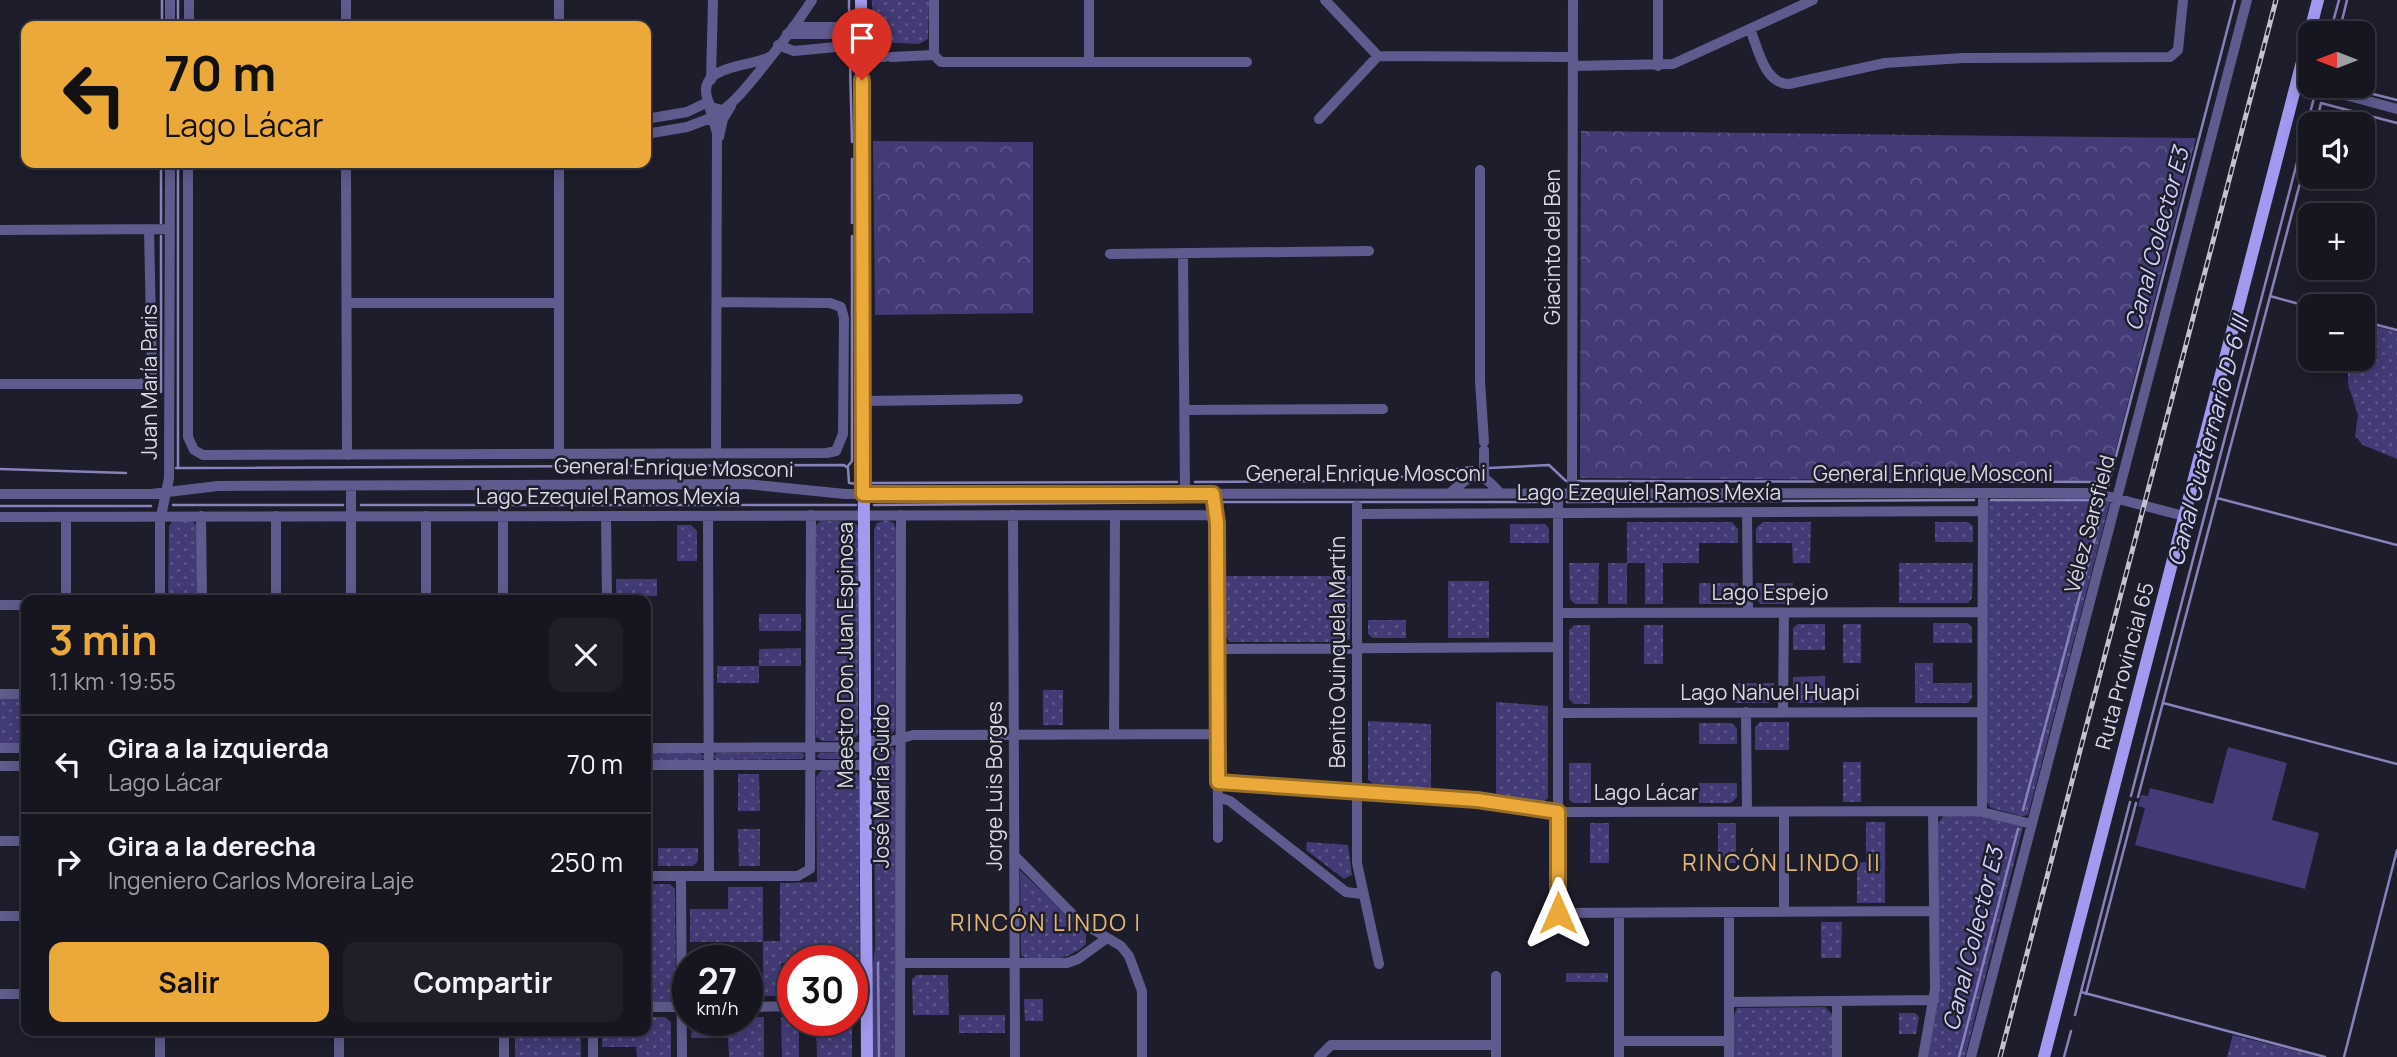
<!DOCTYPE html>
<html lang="es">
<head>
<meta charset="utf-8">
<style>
	body { margin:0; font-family:Manrope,sans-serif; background:#1f1f2a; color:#f1f3f6; height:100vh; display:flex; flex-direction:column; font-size:26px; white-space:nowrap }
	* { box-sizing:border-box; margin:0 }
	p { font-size:23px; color:#9e9fa5 }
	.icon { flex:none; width:38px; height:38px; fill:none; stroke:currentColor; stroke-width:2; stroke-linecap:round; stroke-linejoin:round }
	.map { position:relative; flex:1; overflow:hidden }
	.drawer { position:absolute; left:21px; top:595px; width:630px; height:441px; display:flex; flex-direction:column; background:#161621; border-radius:14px; box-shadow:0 4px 18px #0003,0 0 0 2px #35353f }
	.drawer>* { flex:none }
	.banner { position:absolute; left:21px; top:21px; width:630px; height:147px; border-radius:14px; box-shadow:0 4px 18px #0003,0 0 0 2px #35353f; background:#eba939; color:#111; overflow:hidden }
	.needle { width:46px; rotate:270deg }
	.buttons { position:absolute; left:2298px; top:21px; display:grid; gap:14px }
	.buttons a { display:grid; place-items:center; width:77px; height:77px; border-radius:14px; background:#161621; box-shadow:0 4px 18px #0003,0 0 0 2px #35353f; font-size:35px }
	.speed { position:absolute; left:672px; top:945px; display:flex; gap:14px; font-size:35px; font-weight:700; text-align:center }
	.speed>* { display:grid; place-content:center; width:91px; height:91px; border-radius:50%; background:#161621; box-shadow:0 4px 18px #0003,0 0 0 2px #35353f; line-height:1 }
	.speed small { font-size:18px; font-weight:400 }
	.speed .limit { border:10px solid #d22; background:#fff; color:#111 }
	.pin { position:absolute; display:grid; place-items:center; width:60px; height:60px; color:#fff; margin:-72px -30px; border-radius:50% 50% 50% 0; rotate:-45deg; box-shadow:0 0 7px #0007 }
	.pin .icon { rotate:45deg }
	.me { position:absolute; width:77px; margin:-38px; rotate:0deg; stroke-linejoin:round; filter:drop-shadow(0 0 5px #0008) }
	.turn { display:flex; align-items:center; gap:24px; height:147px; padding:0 28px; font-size:32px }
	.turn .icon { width:91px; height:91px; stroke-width:2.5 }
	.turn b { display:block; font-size:49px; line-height:60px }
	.round { display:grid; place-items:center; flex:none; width:74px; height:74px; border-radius:14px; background:#1f1f2a }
	.head { display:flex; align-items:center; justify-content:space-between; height:119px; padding:0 28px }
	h1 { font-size:42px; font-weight:700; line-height:52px; color:#eba939 }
	.primary-button { display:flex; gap:14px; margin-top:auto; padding:14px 28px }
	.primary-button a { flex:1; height:80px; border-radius:14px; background:#eba939; color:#111; font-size:28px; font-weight:700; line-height:80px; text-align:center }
	.primary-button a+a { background:#1f1f2a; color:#f1f3f6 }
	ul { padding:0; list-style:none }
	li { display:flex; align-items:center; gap:21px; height:98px; padding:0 28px; border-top:2px solid #35353f }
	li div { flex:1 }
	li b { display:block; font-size:26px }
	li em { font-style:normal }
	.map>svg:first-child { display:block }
	.grass { fill:url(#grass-dots) }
	.forest { fill:url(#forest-crowns) }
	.pitch { fill:#423b75 }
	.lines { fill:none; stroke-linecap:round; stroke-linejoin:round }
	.stream { stroke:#8882bb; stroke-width:2.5 }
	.minor { stroke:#5f5b8e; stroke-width:10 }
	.major { stroke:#a19aef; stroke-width:12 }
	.rail-casing { stroke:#c3c3cf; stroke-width:5 }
	.rail { stroke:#1d1d2c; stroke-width:2.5; stroke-dasharray:8; stroke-linecap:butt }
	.route-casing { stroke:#996e25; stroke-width:18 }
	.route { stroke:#eba939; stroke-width:12 }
	.labels { text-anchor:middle; stroke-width:5; stroke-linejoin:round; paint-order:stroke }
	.street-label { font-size:21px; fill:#d9d9e4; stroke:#1d1d2c }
	.water-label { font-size:23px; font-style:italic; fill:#d1d0fb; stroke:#1d1d2c }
	.neighbourhood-label { font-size:23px; letter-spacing:2px; fill:#e4b774; stroke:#1d1d2c }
</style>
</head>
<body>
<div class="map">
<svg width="2397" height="1057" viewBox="0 0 2397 1057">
	<defs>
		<pattern id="grass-dots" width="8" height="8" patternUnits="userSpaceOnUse" patternTransform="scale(1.75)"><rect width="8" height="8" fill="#423b75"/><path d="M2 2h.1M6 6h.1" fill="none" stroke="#5d5788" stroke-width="1.8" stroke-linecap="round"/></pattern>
		<pattern id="forest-crowns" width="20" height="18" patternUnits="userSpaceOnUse" patternTransform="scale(1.75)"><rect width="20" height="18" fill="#423b75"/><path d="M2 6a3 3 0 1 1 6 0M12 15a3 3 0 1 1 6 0" fill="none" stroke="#5d5788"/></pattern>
	</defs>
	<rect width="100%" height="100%" fill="#1d1d2c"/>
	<path class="grass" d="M872,0H929L928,39L919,44L876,42L873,39Z
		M2363,323L2397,332V459L2363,445L2355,436L2358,415L2348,384V359H2362Z
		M2108,497L2110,502L2028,815L2022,816L1991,808L1986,801L1988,500Z
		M887,520L894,523L896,529L895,730L891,735L878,736L874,731V529L877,523Z
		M173,521H192L197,526L198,600H168L169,526Z
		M821,521H854L858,527V735L851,741H822L816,737V525Z
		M1627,522H1732L1738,529V543H1699V563H1663V604H1645V563H1627V604H1608V563H1627Z
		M1763,522H1811L1810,563H1793L1792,543H1756V528Z
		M1935,522H1968L1973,526V542H1935Z
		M1510,524H1545L1549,528V543H1510Z
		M677,525H691L697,531V561H677Z
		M1569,563H1599L1598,604H1575L1570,599Z
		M1899,563H1973L1972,598L1968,603H1899Z
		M1225,576H1351L1350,639L1344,642H1230L1225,635Z
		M616,579H657V596H616Z
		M1448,581H1489V638H1448Z
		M1699,583H1738V598L1732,604H1699Z
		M759,614H801V631H759Z
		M1368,620H1406V638H1373L1368,634Z
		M1933,623H1968L1972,628V643H1933Z
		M1798,624H1825V650H1793V628Z
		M1843,624H1861V663H1843Z
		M1574,625H1590V704H1574L1569,699V630Z
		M1644,625H1663V664H1644Z
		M801,648V666H759V683H717V666H759V649Z
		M1915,663H1933V683H1972V698L1968,703H1915Z
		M1825,676V703H1797L1793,699V677Z
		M1735,683H1774V698L1769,703H1735Z
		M1043,690H1063V725H1043Z
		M0,699H26V744H0Z
		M1496,702L1548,706V798L1543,802L1496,794Z
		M1368,721L1431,724V788L1373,784L1368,779Z
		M1760,722H1789V750H1755V727Z
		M1699,723H1731L1737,728V744H1699Z
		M878,747H893L897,755L895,1057H872V972L875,947L874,752Z
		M854,752L858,756L854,759H820L816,756L820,753Z
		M646,753H701L704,757L701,760H646Z
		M717,753H802L805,755L802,759L716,760L713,756Z
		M1843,762H1861V802H1843Z
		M1569,763H1591V803H1574L1569,799Z
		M822,770H854L859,776L860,994L858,999L852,1001V961H793V963H781L780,983L793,984V1001H780V996H763V942H690V909H728V887H763V941H780V883L817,882L816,777Z
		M738,774H759L760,811H738Z
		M1699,783H1737V797L1731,803H1699Z
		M1944,815L1980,816L2023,827L1965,1057H1927L1940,990L1938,823Z
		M1866,822H1885V903H1857V863L1866,862Z
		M1590,823H1609V863H1590Z
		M1718,823H1736V863H1718Z
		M738,829H760V866H739Z
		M1307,842L1348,845L1352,875L1344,879L1306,850Z
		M658,848H698V861L693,866H658Z
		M1020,870L1086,934V944C1071,959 1041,966 1021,956Z
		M646,884H670L675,889L676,994L670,1002H646Z
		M1821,922H1842L1841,958H1821Z
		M1566,973H1608V982H1566Z
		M917,975H948L949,1015H913L912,979Z
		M1024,999H1043V1021H1025Z
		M1825,1007L1832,1014V1057H1734V1015L1737,1008Z
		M1899,1013H1915L1919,1017L1916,1034H1899Z
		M959,1015H1005V1033H959Z
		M646,1017H665L671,1022V1057H637L636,1047H602V1031H646Z
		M747,1017H764V1057H729L728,1038H691L693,1020H747Z
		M781,1017L799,1020V1057H782Z
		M816,1020L852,1022V1057H817Z
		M515,1031H581V1057H515Z
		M2233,1034V1035L2319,1057H2227Z"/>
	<path class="forest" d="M1581,131L2196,138L2108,481L1580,478Z
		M873,141L1033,142V313L875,315Z
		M1756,583H1793L1792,604H1761L1756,599Z"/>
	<path class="pitch" d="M2228,747L2287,763L2272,820L2319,833L2305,889L2135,845L2145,808L2138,806L2141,795L2148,796L2150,788L2213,804Z"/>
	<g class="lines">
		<path class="stream" d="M178,0V26
			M849,0V10
			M162,26V0
			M2330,33L2339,0
			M2339,33L2347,0
			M850,61L852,142
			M2341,86L2397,100
			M2316,124L2321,103L2397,123
			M178,163V468
			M161,223V163
			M852,223V159
			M161,236V392
			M2270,296L2310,307
			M2362,321L2397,330
			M848,466L852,461V236
			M176,468L844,465L848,468L849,483L857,484
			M1489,468L1549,465L1566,481
			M0,469L126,473
			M1578,481L2109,482
			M1195,482L1372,481L1472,467
			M871,483L1177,482
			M2108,487L2235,0
			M2217,498L2397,545
			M1991,500H2105L2023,810
			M1220,502H1552
			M1567,502L1974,500
			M173,505H343
			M361,505H498
			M510,505H856
			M874,505L1207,502
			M0,506H151
			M2163,703L2397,764
			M2131,796L2315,94
			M2138,797L2310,145
			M878,963L879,1057
			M2081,992L2325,1057
			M2086,994L2136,803
			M2075,1015L2130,802
			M1959,1057L2018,829
			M2064,1057L2071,1031
			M2344,1057L2397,850"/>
		<path class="minor" d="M346,0V26
			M559,0V26
			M934,0V55L941,62H1247
			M1089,0V62
			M1325,0L1378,56L1573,57
			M1658,0V66
			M170,26V0
			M189,26V0
			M793,27H862
			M1750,29C1758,48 1764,84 1789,84L1885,63L1963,58L2170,57L2178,50L2183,0
			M787,34H862
			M778,45L794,51L836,47
			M839,47H862
			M769,57C750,68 688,64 711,107L722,110C739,103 800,19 812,0
			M862,57H885
			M891,57L934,55
			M1573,66L1673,64L1813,0
			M711,80L713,0
			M2297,82L2397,109
			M646,119L687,112L708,102L717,133L716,454
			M1319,119L1378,56
			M646,134L687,127L716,116
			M719,137L723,119L731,106
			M188,163V437L194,450L203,455L827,453L836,451L843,434L844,318L841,307L830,303L717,302
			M346,163L347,455
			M559,163V454
			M1480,170V381L1484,442
			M0,230L170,229
			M1183,253L1185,494
			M1110,254L1369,251
			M347,303H559
			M0,384H141L149,381L152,372L149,229
			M863,401L1018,399
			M1184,410L1383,409
			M1484,450V477
			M503,485V600
			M351,486V600
			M1450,493C1474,473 1478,468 1500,493
			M1558,493V913L1934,911
			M1572,493L1573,0
			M0,494H151L218,486L746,484L845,494L2095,493L2184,516
			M1213,494L1217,523L1218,838
			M1357,506V863L1379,964
			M1747,512L1748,613
			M1357,514L1982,511
			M1013,515L1015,1057
			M201,516L202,600
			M276,516V600
			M426,516V600
			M606,516L607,600
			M708,516L709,876
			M0,517L1216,515
			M66,517V600
			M160,600V521L169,478L170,163
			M0,605H26
			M1558,613L1982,612
			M1217,649L1558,647
			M0,694H26
			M1746,712L1747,812
			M1783,712L1784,613
			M1558,713L1982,712
			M1114,734L1115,515
			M866,741H891L913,735L1218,734
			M0,748H26
			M646,748L866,747
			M646,765H866
			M0,766H26
			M1218,782L1477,800L1566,812L1978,811L2032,824
			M1218,797L1230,801L1346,892L1362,894
			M1982,811L1983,493
			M1784,812V912
			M0,841H26
			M1014,855L1079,921L1121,946L1129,956L1142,991V1057
			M646,876H798L810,869L811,515
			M681,876L682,1057
			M0,916H26
			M901,963H1067L1078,959L1107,938
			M1496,976V1057
			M0,994H26
			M1837,1001V1057
			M1729,1002L1934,1000
			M852,1006H867
			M646,1007H687
			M747,1007L793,1006
			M160,1031V1057
			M504,1031V1057
			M593,1031V1057
			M1619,1041H1729
			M339,1057V1031
			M900,1057L901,515
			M1319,1057L1331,1045H1496
			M1619,1057V913
			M1729,1057V912
			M1923,1057L1935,989L1933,811
			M1971,1057L2247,0"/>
		<path class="major" d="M861,0L867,1057
			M2044,1057L2318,0"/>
		<g class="rail-casing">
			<path id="rail" d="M2000,1057L2276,0"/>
		</g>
		<use href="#rail" class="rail"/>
	</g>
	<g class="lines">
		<g class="route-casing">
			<path id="route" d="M862,80L863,494H1213L1217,523L1218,782L1477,800L1558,812V913"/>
		</g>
		<use href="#route" class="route"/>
	</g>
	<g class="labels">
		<g class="street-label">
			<text transform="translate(1553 247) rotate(-90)" y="7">Giacinto del Ben</text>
			<text transform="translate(150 382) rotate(-90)" y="7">Juan María Paris</text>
			<text transform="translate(674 468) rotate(1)" y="7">General Enrique Mosconi</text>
			<text x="1366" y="481">General Enrique Mosconi</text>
			<text x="1933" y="481">General Enrique Mosconi</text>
			<text x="1649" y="500">Lago Ezequiel Ramos Mexía</text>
			<text x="608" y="504">Lago Ezequiel Ramos Mexía</text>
			<text transform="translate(2090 524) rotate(-75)" y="7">Vélez Sarsfield</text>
			<text x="1770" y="600">Lago Espejo</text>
			<text transform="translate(1338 652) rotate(-90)" y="7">Benito Quinquela Martín</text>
			<text transform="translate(846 655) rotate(-90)" y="7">Maestro Don Juan Espinosa</text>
			<text transform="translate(2125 666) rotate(-75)" y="7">Ruta Provincial 65</text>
			<text x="1770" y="700">Lago Nahuel Huapi</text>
			<text transform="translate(882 786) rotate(-90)" y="7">José María Guido</text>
			<text transform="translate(995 786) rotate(-90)" y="7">Jorge Luis Borges</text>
			<text x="1646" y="800">Lago Lácar</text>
		</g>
		<g class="water-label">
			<text transform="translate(2157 239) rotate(-75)" y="8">Canal Colector E3</text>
			<text transform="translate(2208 441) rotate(-75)" y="8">Canal Cuaternario D-6 III</text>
			<text transform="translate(1973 939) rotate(-76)" y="8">Canal Colector E3</text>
		</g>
		<g class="neighbourhood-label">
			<text x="1782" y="871">RINCÓN LINDO II</text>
			<text x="1046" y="931">RINCÓN LINDO I</text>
		</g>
	</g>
</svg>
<div class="buttons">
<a><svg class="needle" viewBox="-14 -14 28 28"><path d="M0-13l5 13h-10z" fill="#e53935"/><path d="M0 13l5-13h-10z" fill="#9e9fa5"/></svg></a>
<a><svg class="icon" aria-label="sound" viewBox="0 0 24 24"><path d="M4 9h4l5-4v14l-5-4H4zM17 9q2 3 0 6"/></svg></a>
<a>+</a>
<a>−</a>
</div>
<div class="speed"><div>27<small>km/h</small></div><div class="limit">30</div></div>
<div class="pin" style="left:862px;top:80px;background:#d93025"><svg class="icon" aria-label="arrive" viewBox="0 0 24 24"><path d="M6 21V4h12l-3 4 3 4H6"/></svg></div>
<svg class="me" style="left:1558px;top:913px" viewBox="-20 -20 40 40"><path d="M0-17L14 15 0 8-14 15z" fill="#eba939" stroke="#fff" stroke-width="4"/></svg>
<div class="banner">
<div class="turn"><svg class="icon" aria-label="left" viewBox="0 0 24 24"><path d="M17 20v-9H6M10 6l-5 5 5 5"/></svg><div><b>70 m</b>Lago Lácar</div></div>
</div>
<section class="drawer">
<div class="head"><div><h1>3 min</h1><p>1.1 km · 19:55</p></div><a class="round"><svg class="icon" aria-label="close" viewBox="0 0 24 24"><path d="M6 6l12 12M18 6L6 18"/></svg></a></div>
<ul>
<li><svg class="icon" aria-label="left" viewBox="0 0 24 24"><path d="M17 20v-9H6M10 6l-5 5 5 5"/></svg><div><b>Gira a la izquierda</b><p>Lago Lácar</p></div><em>70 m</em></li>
<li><svg class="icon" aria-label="right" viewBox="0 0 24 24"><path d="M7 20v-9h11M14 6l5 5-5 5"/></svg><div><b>Gira a la derecha</b><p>Ingeniero Carlos Moreira Laje</p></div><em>250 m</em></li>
</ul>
<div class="primary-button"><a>Salir</a><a>Compartir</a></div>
</section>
</div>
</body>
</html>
